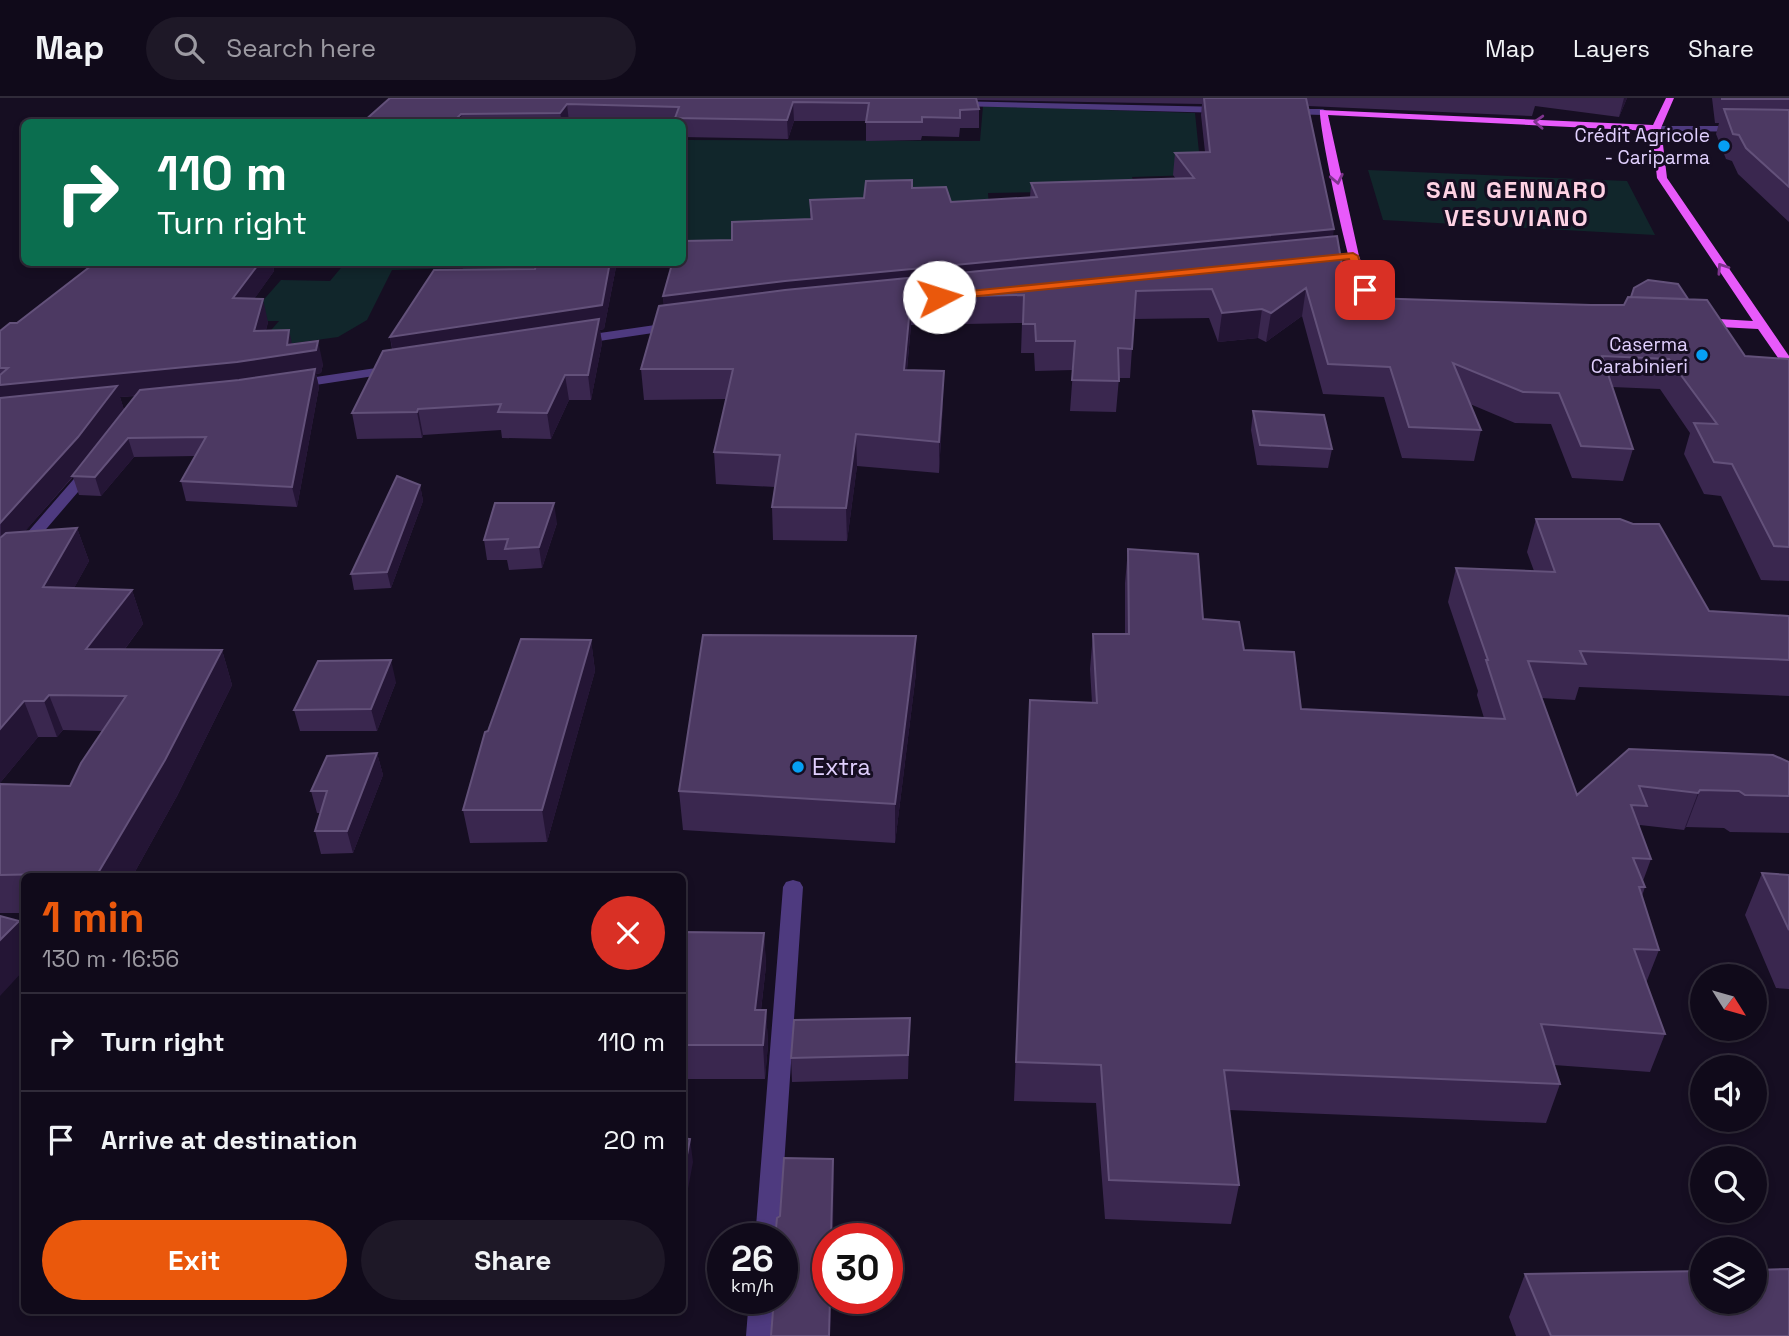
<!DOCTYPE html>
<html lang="en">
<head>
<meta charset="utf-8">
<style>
	body { margin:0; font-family:"Space Grotesk",sans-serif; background:#1e1827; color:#f1f3f6; height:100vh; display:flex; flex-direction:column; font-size:26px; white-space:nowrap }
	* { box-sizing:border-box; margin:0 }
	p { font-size:23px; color:#9c9aa2 }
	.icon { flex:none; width:38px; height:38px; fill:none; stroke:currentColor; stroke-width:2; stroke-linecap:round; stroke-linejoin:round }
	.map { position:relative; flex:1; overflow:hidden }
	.panel { position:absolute; left:21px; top:775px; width:665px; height:441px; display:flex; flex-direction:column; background:#100a1a; border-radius:10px; box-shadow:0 4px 10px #0003,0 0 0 2px #302b39 }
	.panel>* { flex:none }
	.banner { position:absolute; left:21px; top:21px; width:665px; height:147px; border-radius:10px; box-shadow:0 4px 10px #0003,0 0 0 2px #302b39; background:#0b6e4f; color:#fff; overflow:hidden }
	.needle { width:46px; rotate:127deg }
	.buttons { position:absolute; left:1690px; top:866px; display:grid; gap:14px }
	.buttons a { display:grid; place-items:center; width:77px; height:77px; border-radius:50%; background:#100a1a; box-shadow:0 4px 10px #0003,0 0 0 2px #302b39; font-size:35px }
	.speed { position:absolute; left:707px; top:1125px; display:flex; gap:14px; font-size:35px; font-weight:700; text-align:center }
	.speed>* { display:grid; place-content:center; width:91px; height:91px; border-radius:50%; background:#100a1a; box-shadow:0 4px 10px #0003,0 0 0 2px #302b39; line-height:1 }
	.speed small { font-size:18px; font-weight:400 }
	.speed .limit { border:10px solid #d22; background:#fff; color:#111 }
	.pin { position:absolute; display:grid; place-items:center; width:60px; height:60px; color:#fff; margin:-30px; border-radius:14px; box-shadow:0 4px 10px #0006 }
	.me { position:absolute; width:77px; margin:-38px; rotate:85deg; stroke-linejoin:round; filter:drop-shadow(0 0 5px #0008) }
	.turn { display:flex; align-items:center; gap:24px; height:147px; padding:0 21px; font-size:32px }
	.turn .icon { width:91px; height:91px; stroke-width:2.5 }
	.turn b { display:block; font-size:49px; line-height:60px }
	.round { display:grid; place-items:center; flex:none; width:74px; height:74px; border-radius:37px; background:#1e1827 }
	.overview { display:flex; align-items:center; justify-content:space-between; height:119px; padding:0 21px }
	h1 { font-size:42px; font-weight:700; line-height:52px; color:#ea580c }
	.cta { display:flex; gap:14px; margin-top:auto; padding:14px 21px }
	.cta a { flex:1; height:80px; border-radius:42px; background:#ea580c; color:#fff; font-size:28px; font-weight:700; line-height:80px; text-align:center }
	.cta a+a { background:#1e1827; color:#f1f3f6 }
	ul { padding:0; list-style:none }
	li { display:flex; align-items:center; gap:21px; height:98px; padding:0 21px; border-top:2px solid #302b39 }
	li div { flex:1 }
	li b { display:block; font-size:26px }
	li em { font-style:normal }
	header { display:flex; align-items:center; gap:42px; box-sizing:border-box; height:98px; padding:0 35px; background:#100a1a; border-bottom:2px solid #302b39 }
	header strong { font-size:33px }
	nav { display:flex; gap:38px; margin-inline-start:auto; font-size:24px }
	.search { width:490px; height:63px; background:#1e1827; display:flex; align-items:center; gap:18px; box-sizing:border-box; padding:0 24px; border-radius:38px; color:#9c9aa2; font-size:26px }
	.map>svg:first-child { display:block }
	.green { fill:#11262b }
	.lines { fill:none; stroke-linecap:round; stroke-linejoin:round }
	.minor { fill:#4e3a7f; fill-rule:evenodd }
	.major { fill:#e85afb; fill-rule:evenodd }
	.wall { fill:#3a274f; fill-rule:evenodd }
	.shaded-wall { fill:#241535 }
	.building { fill:#4c3962; stroke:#63517a; stroke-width:2 }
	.oneway { stroke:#7f348e }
	.route { fill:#ea580c; stroke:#983908; stroke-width:2 }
	.poi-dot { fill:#069ff3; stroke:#160e22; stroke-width:2.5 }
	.labels { text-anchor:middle; stroke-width:6; stroke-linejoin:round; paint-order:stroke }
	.far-poi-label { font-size:19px; fill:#e1d0fe; stroke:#160e22; text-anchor:end }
	.poi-label { font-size:23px; fill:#e1d0fe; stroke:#160e22; text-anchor:start }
	.far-district-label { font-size:24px; font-weight:bold; letter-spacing:2px; fill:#fed2e3; stroke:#160e22 }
</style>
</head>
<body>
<header>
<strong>Map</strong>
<div class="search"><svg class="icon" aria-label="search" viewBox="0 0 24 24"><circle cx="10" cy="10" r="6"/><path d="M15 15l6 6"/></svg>Search here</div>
<nav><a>Map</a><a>Layers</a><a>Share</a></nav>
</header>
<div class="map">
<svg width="1789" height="1238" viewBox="0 0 1789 1238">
	<rect width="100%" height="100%" fill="#160e22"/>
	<path class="green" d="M983,8L1195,15L1199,54H1219L1257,75L1132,79L1137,93L988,95L990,123L797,136L683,155L682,42L980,43Z
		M1368,72L1627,83L1655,137L1383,122Z
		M345,165H536L527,183L459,182L463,170L392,172L367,222L338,239L273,248L265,239L279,223H245L281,182L330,183Z"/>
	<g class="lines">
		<path class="minor" d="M953,3L1225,9L1230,12L1225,15L956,8Z
			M1285,11H1323L1328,14L1323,17L1288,16Z
			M1653,28H1789V34L1656,33L1651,30Z
			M1353,155L1359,158L1357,160L1317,164L1311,161L1317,158Z
			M676,224L680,225V231L579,246L573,242L579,238Z
			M396,267L400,268V274L296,290L290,286L296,282Z
			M91,366L96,367V373L5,479L0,481V466L86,367Z
			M793,782L800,784L803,789L779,1141H755L783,789L786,784Z
			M749,1200H775L772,1238H746Z"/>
		<path class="major" d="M1666,0H1674L1661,30L1667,80L1789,258V271L1785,270L1758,231L1701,228L1695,224L1701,220L1753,223L1657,80L1652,33L1328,17L1359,158L1370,190L1406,207L1400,211C1387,207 1369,204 1360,193C1351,181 1318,27 1320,12L1653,27Z"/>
	</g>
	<path class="wall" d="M390,0H1627L1619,19L1535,8L1532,18L1308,8L1333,138L1346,190L1369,200L1591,207H1624L1688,201L1745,258L1789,261V483L1761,482L1721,398L1704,396L1684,356L1690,335L1660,291L1612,289L1633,351L1623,383L1572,380L1551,326L1515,325L1470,306L1481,332L1474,363L1402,360L1384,299L1323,296L1302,218L1266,244L1258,240L1218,244L1209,220L1134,221L1130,280H1119L1116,314L1070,313L1073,272L1035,273L1034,255H1021L1022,225L911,227L907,272L943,304L939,375L857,368L847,443L773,442L772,409L775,389L716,386L714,354L726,301L644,302L641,271L664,208L663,198L678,166L732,142L810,121V102L864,100L912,90L951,104L1030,99L1031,85L1176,81L1173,77L1175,55L1205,54L1201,17L1202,6L977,2L979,11V30H960L959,39L922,38L921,42L866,43V23H794L788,41L682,39V24H363Z
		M1712,0H1789V124L1738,76L1732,63L1726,61L1716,36L1719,25H1715Z
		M96,164H275L273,167L274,173L254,201L268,224L266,232L292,246L323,266L321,275L316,276L319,289L297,409L186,403L181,383L195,358L134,359L101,398L79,397L73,379L25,433L77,430L89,463L74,490L132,492L143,526L125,551L222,552L232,587L177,698L132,779H24V815H0V686L70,688L102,633L63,632L57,639H38L0,685V233L17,225ZM135,298L124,312L120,299Z
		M537,164H617L604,231L600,232L602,245L591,302H569L551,341L502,340L501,332L423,337L422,340L357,341L352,315L392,251L390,239L535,171Z
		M1253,313L1332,351L1328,370L1257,367L1251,332Z
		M420,387L423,403L391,490L354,492L351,476Z
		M1536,421L1709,513L1789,518V598L1579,589L1575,602L1541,600L1577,697L1789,664V735L1730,734L1724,730L1686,729L1684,732L1640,727L1639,729L1651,761L1643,783L1645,789L1642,798L1659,852L1646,885L1665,936L1650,974L1554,967L1560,986L1546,1025L1229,1012L1239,1087L1231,1126L1105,1121L1096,1005L1014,1003L1030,602L1092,605L1090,571L1093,536H1125V485L1128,451L1203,521L1244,552L1301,611L1484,620L1477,597L1478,593L1448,504L1456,470L1534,473L1527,454Z
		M557,425L542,470L509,472L507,462H487L484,442Z
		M916,538V575L895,745L683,732L679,693Z
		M591,542L595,573L547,744L470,745L463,712L488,633Z
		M396,584L377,633H300L294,612Z
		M377,655L383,677L353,755L321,756L315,733L321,715H317L311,693Z
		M1762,775L1789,777V891L1776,890L1745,817Z
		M682,834L764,835L766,868L761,912H766L768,946L765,981H682Z
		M909,943L908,981L792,984L791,960Z
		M1525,1176L1789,1238H1516L1509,1219Z"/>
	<path class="shaded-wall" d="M1624,0H1627L1619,19Z
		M793,4L794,23L788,41L787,22Z
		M567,6L569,24H562L560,15Z
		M461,16L462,24H453Z
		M1334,131L1331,155L665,223L663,198L785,183Z
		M260,164H275L273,167L274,173L239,223L233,200Z
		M610,164H617L604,231L600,232L602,245L591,302L588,277L395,263L390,239Z
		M1306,190L1302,218L1266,244L1271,215Z
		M911,199V227L904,302V272Z
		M263,201L268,224L260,256L254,233Z
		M1262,211L1258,240L1218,244L1222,215Z
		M289,232L294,255L318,243L323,266L321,275L316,276L319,289L297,409L292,389L243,287L120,299L124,312L86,363L1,461L0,287L287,247Z
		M944,273L943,304L939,375V344Z
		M565,277L569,302L551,341L547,315Z
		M418,311L423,337L422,340L417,314Z
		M856,336L857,368L847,443L846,410Z
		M128,340L134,359L101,398L95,379Z
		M420,387L423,403L391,490L387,474Z
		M554,405L557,425L542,470L539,449Z
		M77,430L89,463L56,523L43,489Z
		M132,492L143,526L99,586L86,551Z
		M916,538V575L895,745V706Z
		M591,542L595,573L547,744L542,712Z
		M222,552L232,587L177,698L132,779H100L98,775Z
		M391,562L396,584L377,633L371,611Z
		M49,597L63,632L57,639L44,603Z
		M24,603L38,639L0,685V631Z
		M377,655L383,677L353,755L347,733Z
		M1700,692L1686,729L1684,732L1698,695Z
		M19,823L24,835V872L0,898V842Z
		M764,835L766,868L757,946L755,912Z
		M766,912L768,946L765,981L763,947Z
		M690,1041L693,1064L682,1123V1083Z
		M833,1061L834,1084L833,1141H831Z
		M830,1200H831L830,1238H829Z"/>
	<path class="building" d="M390,0H976L979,11L960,12V20L922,19V24H866L869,5L793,4L787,22L675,20L679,9L567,6L560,15L461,16L453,24H363Z
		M1204,0H1306L1334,131L785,183L663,198L672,166L682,164V148L684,143L732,142V124L812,121L810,102L864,100L866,83L912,82V90L946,89L951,104L1037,99L1031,85L1194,80L1175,55L1210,54Z
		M1722,0H1789V1H1722Z
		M1724,11L1789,12V89L1746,50L1739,37L1733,36Z
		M1337,138L1346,190L1369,200L1591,207H1624L1628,199L1707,202L1745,258L1789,261V449L1774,448L1732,366L1714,364L1694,325L1717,326L1669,261L1602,258L1633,351L1581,348L1559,295L1523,294L1453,265L1481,332L1409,329L1390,269L1328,266L1306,190L1271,215L1262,211L1222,215L1212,191L1136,193L1132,251L1118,250L1119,283L1072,282L1075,243H1036L1035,226H1023L1024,197L911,199L904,272L944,273L939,344L856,336L846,410L772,409L780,357L714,354L733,271H641L659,208L785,192Z
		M96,164H260L233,200L263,201L254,233L289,232L287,247L318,243L316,252L237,264L0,287V277L8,270H0V233L10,225H17Z
		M537,164H610L602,207L390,239L434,172L535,171Z
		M1648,182L1678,186L1688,201L1631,199L1634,190Z
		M599,221L588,277H565L547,315L498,314L501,306L418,311L417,314L352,315L383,253Z
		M315,271L292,389L181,383L206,339L128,340L95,379L72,378L140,292L239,282Z
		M117,288L78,339L0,425V300Z
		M1253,313L1324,317L1332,351L1260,347Z
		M397,378L420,387L387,474L351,476Z
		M495,405H554L539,449L505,451L508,441L484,442Z
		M1536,421H1620L1633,426H1659L1709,513L1789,518V562L1580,553L1586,566L1528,563L1577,697L1629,651L1773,657L1789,664V698L1745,697L1739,693L1700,692L1698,695L1639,688L1647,708L1631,707L1651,761L1633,760L1645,789H1639L1659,852L1634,851L1665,936L1541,926L1560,986L1224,972L1239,1087L1109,1082L1101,967L1016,964L1030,602L1097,605L1093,536H1129L1128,451L1198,456L1203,521L1239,524L1244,552L1294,554L1301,611L1505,621L1486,562H1488L1456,470L1555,474Z
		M77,430L43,489L132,492L86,551L222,552L165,662L98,775L0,777V686L70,688L81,665L126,598L49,597L44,603H24L0,631V440L6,435Z
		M703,537L916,538L895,706L679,693Z
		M521,541L591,542L542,712H463L485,634L488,633Z
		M391,562L371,611L294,612L318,563Z
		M377,655L347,733H315L327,693H311L327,658Z
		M1762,775L1789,777V832Z
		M0,818L19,823L0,842Z
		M682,834L764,835L755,912H766L763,947H682Z
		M910,920L908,957L791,960L794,922Z
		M682,1040L690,1041L682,1083Z
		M784,1060L833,1061L831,1141H828V1200H830L829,1238H771L774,1200H782V1141H775L777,1120L780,1118Z
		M1789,1171V1238H1551L1525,1176L1703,1173V1204H1755V1172Z"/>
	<defs><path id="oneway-chevron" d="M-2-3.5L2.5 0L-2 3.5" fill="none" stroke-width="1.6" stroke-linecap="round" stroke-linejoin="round" transform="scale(1.75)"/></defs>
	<g class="oneway">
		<use href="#oneway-chevron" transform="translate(1539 24) rotate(-177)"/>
		<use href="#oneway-chevron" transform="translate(1337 81) rotate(78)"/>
		<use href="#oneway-chevron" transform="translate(1722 170) rotate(-124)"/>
	</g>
	<path class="route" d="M1353,155L1358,158L1369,195L1360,192L1349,161L939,202L934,199L939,196Z"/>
	<g class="poi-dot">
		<circle cx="1724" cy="48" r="7"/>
		<circle cx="1702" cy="257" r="7"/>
		<circle cx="798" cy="669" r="7"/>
	</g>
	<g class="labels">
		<g class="far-poi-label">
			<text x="1710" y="44">Crédit Agricole<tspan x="1710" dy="22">- Cariparma</tspan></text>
			<text x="1688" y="253">Caserma<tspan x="1688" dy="22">Carabinieri</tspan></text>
		</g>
		<g class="poi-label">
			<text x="812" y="677">Extra</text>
		</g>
		<g class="far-district-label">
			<text x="1517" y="100">SAN GENNARO<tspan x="1517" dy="28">VESUVIANO</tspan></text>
		</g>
	</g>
</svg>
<div class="buttons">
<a><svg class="needle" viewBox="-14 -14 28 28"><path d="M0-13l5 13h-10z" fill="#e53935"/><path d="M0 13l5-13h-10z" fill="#9c9aa2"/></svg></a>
<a><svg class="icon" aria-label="sound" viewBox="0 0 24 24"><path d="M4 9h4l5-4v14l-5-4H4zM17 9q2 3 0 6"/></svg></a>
<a><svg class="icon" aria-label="search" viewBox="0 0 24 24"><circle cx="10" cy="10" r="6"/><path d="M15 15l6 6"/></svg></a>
<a><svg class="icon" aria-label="layers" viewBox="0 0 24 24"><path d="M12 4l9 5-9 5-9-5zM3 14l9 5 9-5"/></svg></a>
</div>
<div class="speed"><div>26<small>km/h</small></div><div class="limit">30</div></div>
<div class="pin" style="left:1365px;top:192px;background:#d93025"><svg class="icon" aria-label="arrive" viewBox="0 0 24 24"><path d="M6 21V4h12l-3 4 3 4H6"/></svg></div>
<svg class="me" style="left:939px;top:199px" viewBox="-20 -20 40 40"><circle r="19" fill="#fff"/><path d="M0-13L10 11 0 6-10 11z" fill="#ea580c"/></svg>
<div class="banner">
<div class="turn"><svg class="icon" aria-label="right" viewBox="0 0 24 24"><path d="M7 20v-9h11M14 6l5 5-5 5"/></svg><div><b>110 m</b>Turn right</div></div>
</div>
<section class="panel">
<div class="overview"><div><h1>1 min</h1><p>130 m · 16:56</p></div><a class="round" style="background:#d93025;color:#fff"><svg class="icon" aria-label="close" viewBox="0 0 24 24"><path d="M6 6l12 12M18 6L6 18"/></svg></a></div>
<ul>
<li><svg class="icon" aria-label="right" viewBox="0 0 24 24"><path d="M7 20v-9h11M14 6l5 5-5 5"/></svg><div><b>Turn right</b></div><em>110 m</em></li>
<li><svg class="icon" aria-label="arrive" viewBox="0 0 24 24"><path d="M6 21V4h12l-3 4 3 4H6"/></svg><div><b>Arrive at destination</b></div><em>20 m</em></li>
</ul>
<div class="cta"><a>Exit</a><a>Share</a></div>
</section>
</div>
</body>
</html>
